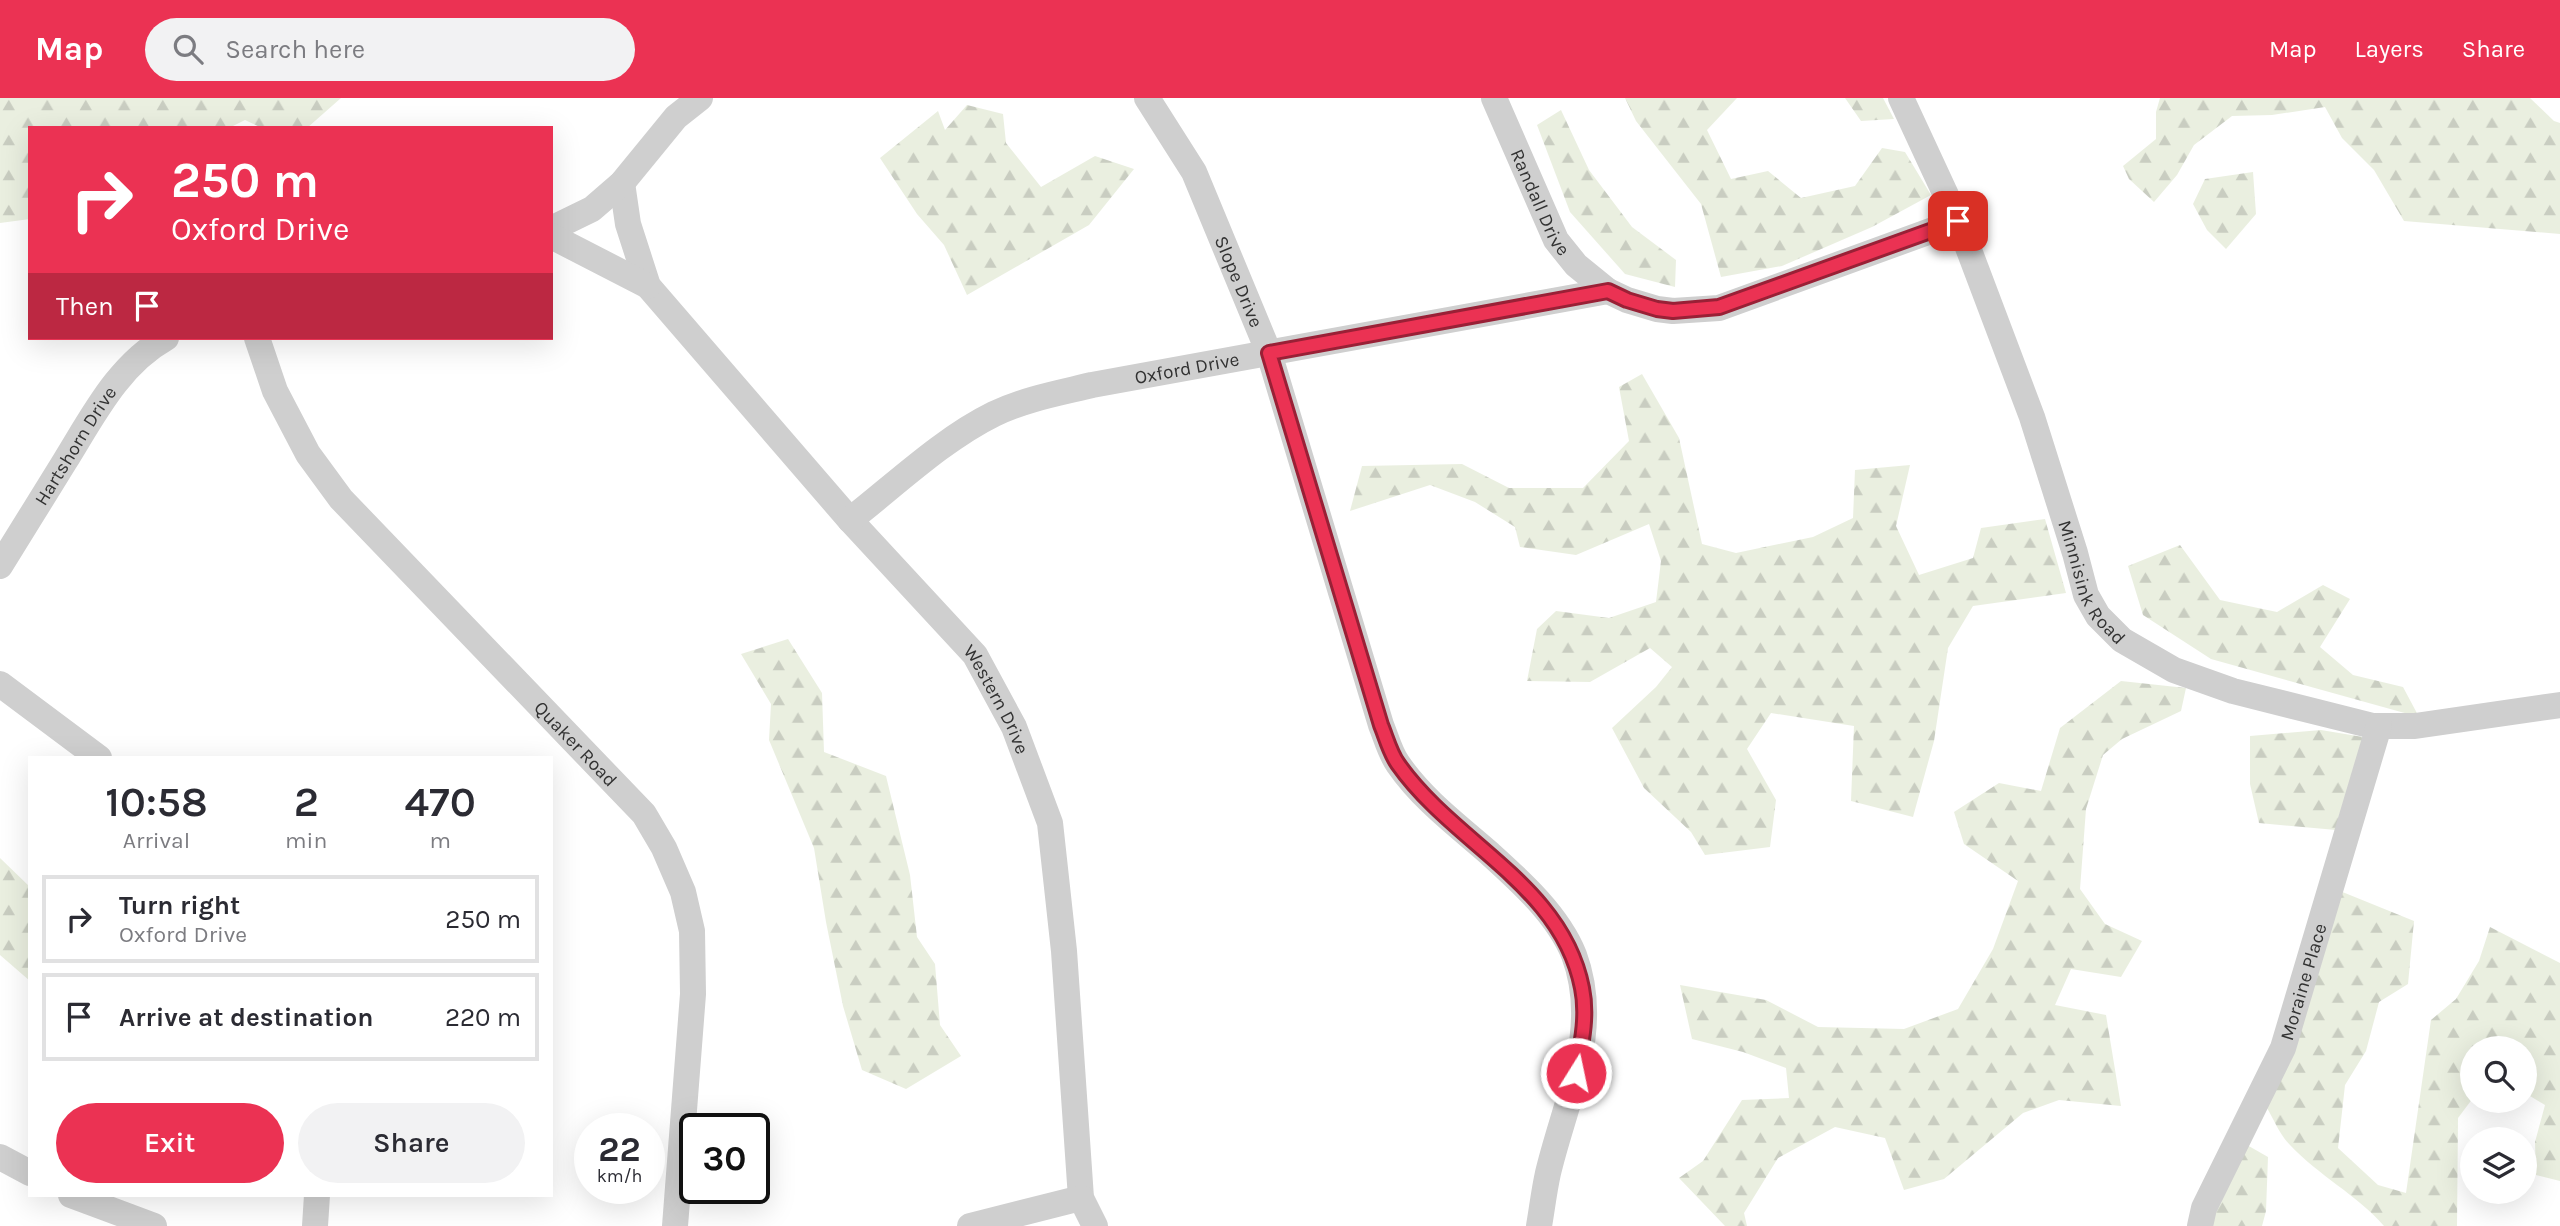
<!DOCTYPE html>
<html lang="en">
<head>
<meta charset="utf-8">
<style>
	body { margin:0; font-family:Karla,sans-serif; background:#f2f2f3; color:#2b2b33; height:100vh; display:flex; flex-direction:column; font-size:26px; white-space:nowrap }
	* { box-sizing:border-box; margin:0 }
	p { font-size:23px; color:#7c7c81 }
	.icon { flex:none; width:38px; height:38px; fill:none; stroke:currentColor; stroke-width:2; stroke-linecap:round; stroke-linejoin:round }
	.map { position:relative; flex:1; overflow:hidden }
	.drawer { position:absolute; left:28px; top:658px; width:525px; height:441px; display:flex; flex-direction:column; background:#fff; border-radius:0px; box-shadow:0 7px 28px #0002 }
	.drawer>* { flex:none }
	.guide { position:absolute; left:28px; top:28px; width:525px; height:214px; border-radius:0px; box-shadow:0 7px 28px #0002; background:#eb3253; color:#fff; overflow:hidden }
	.tools { position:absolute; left:2460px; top:938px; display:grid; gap:14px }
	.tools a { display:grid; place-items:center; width:77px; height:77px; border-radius:50%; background:#fff; box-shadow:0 7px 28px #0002; font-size:35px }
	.speed { position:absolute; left:574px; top:1015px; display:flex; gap:14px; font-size:35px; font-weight:700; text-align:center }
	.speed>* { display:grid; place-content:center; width:91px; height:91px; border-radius:50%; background:#fff; box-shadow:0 7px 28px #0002; line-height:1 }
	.speed small { font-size:18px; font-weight:400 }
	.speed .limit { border:4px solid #111; border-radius:10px; background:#fff; color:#111 }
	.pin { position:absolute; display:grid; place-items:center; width:60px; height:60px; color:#fff; margin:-30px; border-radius:14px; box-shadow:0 4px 10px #0006 }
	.me { position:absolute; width:77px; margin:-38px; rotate:10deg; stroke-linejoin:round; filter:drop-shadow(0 0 5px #0008) }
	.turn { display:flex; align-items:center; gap:24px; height:147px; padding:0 28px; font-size:32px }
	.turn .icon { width:91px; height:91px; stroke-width:2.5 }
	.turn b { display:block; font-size:49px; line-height:60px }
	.then { display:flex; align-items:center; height:66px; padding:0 28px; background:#0003; gap:14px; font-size:26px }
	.eta { display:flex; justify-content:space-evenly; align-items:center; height:119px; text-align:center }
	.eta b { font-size:42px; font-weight:600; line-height:49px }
	.action { display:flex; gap:14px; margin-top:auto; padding:14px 28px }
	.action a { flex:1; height:80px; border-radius:42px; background:#eb3253; color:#fff; font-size:28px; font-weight:600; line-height:80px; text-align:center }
	.action a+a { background:#f2f2f3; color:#2b2b33 }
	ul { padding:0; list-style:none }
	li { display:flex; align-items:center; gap:21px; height:88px; margin:0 14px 10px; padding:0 14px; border:4px solid #e1e1e2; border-radius:0px }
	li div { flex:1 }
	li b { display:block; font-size:26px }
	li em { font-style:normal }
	header { display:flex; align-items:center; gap:42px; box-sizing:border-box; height:98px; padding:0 35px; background:#eb3253; color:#fff }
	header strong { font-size:33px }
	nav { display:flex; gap:38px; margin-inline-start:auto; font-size:24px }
	.search { width:490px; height:63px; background:#f2f2f3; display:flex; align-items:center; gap:18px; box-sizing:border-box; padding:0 24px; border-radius:38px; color:#7c7c81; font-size:26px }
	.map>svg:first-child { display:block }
	.forest { fill:url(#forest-firs) }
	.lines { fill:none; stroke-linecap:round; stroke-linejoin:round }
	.minor { stroke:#cfcfcf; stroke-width:26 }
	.route-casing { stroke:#992036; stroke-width:18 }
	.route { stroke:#eb3253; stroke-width:12 }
	.labels { text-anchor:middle; stroke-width:7; stroke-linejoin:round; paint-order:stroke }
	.street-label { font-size:19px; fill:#323232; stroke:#fff }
</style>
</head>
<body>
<header>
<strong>Map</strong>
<div class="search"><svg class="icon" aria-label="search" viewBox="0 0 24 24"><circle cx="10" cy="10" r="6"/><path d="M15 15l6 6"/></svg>Search here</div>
<nav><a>Map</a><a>Layers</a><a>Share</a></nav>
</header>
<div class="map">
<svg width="2560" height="1128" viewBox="0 0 2560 1128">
	<defs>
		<pattern id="forest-firs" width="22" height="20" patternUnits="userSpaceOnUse" patternTransform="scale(1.75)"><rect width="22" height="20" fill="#eaefe0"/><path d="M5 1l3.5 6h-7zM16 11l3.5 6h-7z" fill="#c9cdc1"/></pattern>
	</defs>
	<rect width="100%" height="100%" fill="#fff"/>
	<path class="forest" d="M0,0H341L307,30H262L245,22L229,30H30V121L0,125Z
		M1625,0H1737L1707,32L1731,81L1768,73L1801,100L1855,88L1882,50L1905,54L1931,97L1872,129L1782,168L1721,179L1701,106L1636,23Z
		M1845,0H1883L1894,21L1861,23Z
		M2160,0H2530L2554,23L2560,25V136L2404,123L2374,72L2342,40L2325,9L2272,17L2232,18L2194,47L2177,77L2154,104L2129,81L2123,68L2156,41V14Z
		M967,7L1003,16L1006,45L1041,89L1095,58L1134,71L1089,127L967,197L944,147L917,116L880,60L938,13L945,32Z
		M1561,12L1589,72L1632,129L1676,162L1675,189L1625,176L1570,114L1537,27Z
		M2253,74L2256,116L2226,151L2207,132L2193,106L2205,81Z
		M1642,276L1679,340L1702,446L1736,455L1813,439L1853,420L1855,372L1910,367L1896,428L1919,477L1973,460L1981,430L2045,421L2066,495L1973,508L1948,550L1934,643L1913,719L1851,703L1854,628L1771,615L1747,651L1776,702L1770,749L1705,757L1691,734L1644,690L1612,630L1656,589L1672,569L1650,550L1590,584L1527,583L1537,531L1556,513L1609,520L1656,504L1661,463L1649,426L1576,457L1520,449L1515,429L1475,404L1430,387L1350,413L1362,368L1462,366L1509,390H1583L1629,343L1619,289Z
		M2180,447L2220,502L2277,514L2323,487L2350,501L2320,549L2353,577L2403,589L2419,619L2211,561L2143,517L2128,468Z
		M788,541L822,595L824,654L886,678L910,777L917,839L935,866L940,927L961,958L906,991L862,972L843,908L826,824L814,750L769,642L771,606L741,556Z
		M2121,583L2186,590L2181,613L2122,641L2103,657L2086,711L2080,791L2105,826L2142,843L2121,879L2071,871L2055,907L2106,917L2121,1008L2059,1002L2023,1015L1944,1081L1904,1092L1885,1040L1835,1029L1778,1060L1744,1115L1747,1128H1725L1679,1080L1703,1063L1742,1002L1789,1000L1786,970L1743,954L1692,941L1680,887L1766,902L1818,929L1904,931L1958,911L1993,851L2018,783L1964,746L1954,714L1999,685L2041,693L2060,630Z
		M2321,632L2363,639L2336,732L2259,725L2250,686V638Z
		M0,760L30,789V883L0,857Z
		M2340,793L2414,823L2408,886L2379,904L2366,953L2345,987L2338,1050L2378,1087L2406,1095L2431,922L2456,901L2479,863L2490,829L2560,865V1083L2536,1077L2535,1044L2545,1007L2525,995V950H2473V1000L2458,1020L2457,1128H2384C2357,1097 2318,1077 2290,1047C2280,1037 2274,1022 2267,1010Z
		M2247,1047L2268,1059L2266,1113L2262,1128H2208Z"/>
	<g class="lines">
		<g class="minor">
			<path id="s1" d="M1147,0L1194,74L1269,255L1381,627C1386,639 1390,655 1398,666C1423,702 1457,727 1489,755C1520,783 1558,817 1574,857C1602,932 1565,1003 1548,1075C1544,1093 1542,1111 1539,1128"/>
			<path id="s2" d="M1494,0L1556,142L1576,167L1608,193"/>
			<path id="s3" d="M1901,0L1958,123L2032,319L2075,455L2086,497L2098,518L2122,542L2174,572L2233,593L2373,628H2415L2560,607"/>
			<path id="s4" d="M622,85L628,126L648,188L850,422L975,557L1014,629L1050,725L1064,853L1081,1100L1095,1128"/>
			<path d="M551,131L592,111L622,85L676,19L700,0"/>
			<path d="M551,138L648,188"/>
			<path id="s5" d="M257,240L275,293L308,356L341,401L644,716L664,750L683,794L692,833L693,896L675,1128"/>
			<path id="s6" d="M850,422C895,387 943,341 994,316C1025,301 1059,295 1092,287L1608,193L1627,202L1657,211L1673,213L1719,210L1958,123"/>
			<path id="s7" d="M0,468C22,433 43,398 65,363C93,318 118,267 166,240"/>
			<path d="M0,586L99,660"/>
			<path d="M0,1059L30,1075"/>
			<path d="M71,1097L154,1128"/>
			<path d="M315,1128L317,1097"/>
			<path d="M970,1128L1081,1100"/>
			<path id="s8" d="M2200,1128L2204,1110L2283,950L2379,628"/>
		</g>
	</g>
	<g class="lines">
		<g class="route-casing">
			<path id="route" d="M1576,975C1581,948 1588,919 1582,890C1562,787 1454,746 1398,666C1390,655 1386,639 1381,627L1269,255L1608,193L1627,202L1657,211L1673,213L1719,209L1958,123"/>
		</g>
		<use href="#route" class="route"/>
	</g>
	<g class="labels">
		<g class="street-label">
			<text dy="7" stroke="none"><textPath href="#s2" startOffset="114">Randall Drive</textPath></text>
			<text dy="7" stroke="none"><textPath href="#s1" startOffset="206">Slope Drive</textPath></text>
			<text dy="7" stroke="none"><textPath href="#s6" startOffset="378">Oxford Drive</textPath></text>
			<text dy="7" stroke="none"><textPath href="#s7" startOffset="142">Hartshorn Drive</textPath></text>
			<text dy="7" stroke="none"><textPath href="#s3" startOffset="522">Minnisink Road</textPath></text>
			<text dy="7" stroke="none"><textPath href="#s4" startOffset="649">Western Drive</textPath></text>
			<text dy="7" stroke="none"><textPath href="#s5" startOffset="522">Quaker Road</textPath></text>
			<text dy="7" stroke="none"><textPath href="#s8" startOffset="266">Moraine Place</textPath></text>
		</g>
	</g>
</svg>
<div class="tools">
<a><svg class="icon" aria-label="search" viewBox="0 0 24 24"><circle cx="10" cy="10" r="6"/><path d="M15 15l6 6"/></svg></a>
<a><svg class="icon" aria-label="layers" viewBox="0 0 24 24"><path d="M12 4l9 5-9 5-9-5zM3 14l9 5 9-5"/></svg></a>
</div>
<div class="speed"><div>22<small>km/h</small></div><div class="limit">30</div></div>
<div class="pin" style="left:1958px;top:123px;background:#d93025"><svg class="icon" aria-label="arrive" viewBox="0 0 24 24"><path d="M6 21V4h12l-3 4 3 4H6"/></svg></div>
<svg class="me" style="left:1576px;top:975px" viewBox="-20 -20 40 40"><circle r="17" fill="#eb3253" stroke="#fff" stroke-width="3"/><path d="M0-11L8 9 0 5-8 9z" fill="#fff"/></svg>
<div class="guide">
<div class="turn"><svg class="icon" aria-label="right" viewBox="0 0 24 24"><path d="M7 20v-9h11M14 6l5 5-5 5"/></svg><div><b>250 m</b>Oxford Drive</div></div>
<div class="then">Then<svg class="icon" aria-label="arrive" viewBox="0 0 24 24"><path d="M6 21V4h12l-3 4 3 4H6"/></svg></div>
</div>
<section class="drawer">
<div class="eta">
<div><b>10:58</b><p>Arrival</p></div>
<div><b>2</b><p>min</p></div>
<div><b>470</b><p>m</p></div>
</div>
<ul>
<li><svg class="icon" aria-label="right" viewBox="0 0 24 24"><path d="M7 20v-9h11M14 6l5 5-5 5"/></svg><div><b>Turn right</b><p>Oxford Drive</p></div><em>250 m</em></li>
<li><svg class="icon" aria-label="arrive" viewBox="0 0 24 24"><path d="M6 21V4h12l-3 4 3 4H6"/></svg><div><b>Arrive at destination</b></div><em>220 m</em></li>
</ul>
<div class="action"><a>Exit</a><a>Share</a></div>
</section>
</div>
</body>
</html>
